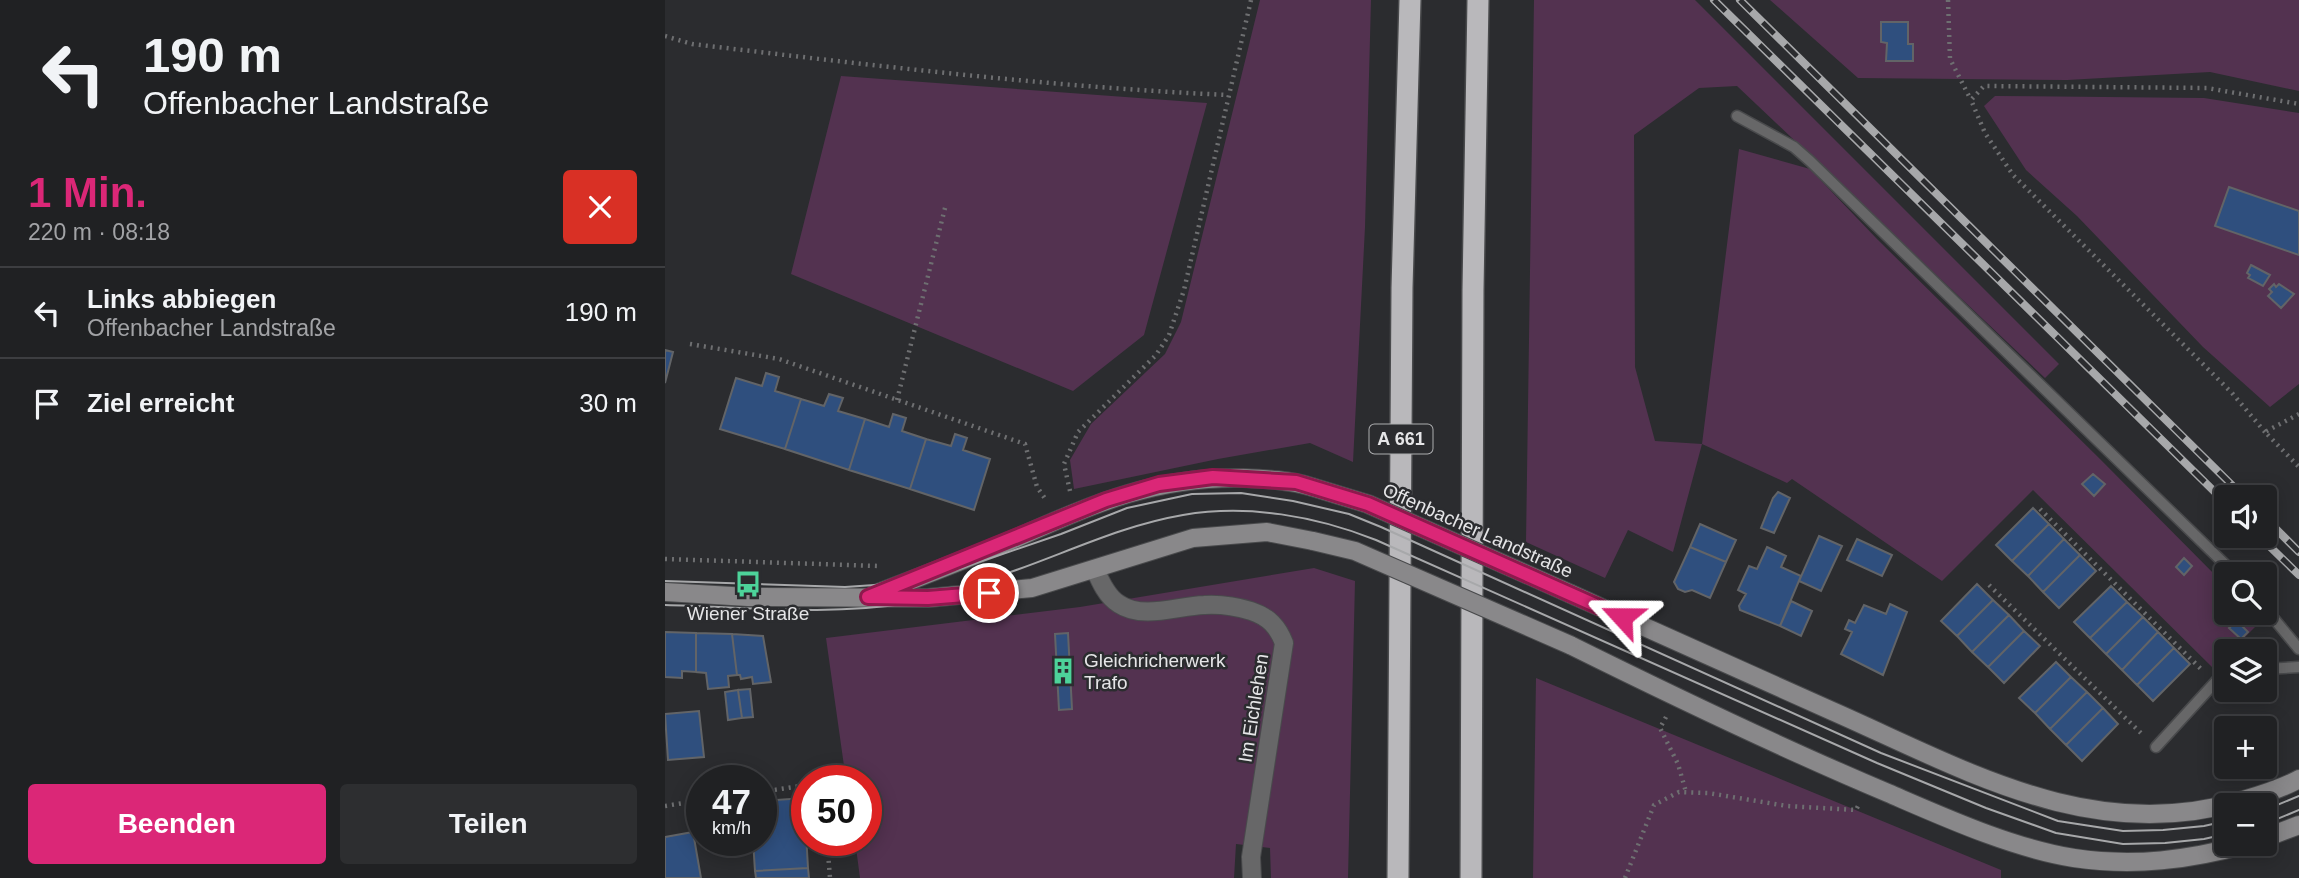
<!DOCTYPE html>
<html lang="de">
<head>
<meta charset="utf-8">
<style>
	body { margin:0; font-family:Arial,sans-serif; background:#2d2e30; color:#f1f3f6; height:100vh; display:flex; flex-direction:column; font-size:26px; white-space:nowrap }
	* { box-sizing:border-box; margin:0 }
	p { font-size:23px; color:#a2a3a6 }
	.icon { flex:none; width:38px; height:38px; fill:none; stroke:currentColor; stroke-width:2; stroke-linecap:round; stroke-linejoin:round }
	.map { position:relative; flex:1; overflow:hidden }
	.panel { display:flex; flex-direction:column; background:#202123; width:665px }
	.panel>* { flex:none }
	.guide { background:#202123; color:#f1f3f6; overflow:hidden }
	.buttons { position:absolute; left:1549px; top:485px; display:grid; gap:14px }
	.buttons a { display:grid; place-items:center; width:63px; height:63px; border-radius:7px; background:#202123; box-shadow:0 4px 18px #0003,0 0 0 2px #3d3e41; font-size:35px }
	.speed { position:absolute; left:21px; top:765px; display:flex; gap:14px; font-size:35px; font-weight:700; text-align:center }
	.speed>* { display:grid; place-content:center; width:91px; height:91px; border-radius:50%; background:#202123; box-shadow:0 4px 18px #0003,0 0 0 2px #3d3e41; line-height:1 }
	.speed small { font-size:18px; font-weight:400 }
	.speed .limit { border:10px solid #d22; background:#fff; color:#111 }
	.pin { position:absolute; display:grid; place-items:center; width:60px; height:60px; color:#fff; margin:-30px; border:4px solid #fff; border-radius:50%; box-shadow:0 2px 7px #0007 }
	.me { position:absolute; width:77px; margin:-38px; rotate:294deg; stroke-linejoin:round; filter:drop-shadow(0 0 5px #0008) }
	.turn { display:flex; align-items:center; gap:24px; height:147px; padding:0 28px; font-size:32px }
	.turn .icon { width:91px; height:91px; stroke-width:2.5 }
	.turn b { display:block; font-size:49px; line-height:60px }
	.round { display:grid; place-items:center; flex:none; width:74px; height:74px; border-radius:7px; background:#2d2e30 }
	.head { display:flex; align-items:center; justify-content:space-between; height:119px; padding:0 28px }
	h1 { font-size:42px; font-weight:600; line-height:52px; color:#db2777 }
	.cta { display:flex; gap:14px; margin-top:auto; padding:14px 28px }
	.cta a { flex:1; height:80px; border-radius:7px; background:#db2777; color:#fff; font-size:28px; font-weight:600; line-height:80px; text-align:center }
	.cta a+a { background:#2d2e30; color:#f1f3f6 }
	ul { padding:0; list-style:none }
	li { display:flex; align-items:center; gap:21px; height:91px; padding:0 28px; border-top:2px solid #3d3e41 }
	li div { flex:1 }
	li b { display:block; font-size:26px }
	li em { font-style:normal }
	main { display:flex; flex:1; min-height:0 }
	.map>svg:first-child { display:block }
	.green { fill:#533250 }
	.building { fill:#2f4f7e; stroke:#626467; stroke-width:2 }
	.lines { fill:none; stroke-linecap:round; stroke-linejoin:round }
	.service-casing { stroke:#494a4c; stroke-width:13 }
	.minor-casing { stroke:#494a4c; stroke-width:20 }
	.secondary-casing { stroke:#494a4c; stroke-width:20 }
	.motorway-casing { stroke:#494a4c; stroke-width:24 }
	.path { stroke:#6e6f71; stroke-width:4.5; stroke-dasharray:2 5; stroke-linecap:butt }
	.service { stroke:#676768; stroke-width:10 }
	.minor { stroke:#676768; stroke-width:18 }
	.secondary { stroke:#89888a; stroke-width:18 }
	.motorway { stroke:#b9b8bb; stroke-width:21 }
	.tram { stroke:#a7a8aa; stroke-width:2 }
	.rail-casing { stroke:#a7a8aa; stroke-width:8 }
	.rail { stroke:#2b2c2f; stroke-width:5; stroke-dasharray:16; stroke-linecap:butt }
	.secondary-bridge-casing { stroke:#494a4c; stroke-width:20; stroke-linecap:butt }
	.secondary-bridge { stroke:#89888a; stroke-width:18 }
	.route-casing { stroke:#8e194d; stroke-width:18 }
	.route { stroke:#db2777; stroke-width:12 }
	.labels { text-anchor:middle; stroke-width:5; stroke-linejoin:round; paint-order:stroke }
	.shield { fill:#2b2c2f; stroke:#adaeb0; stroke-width:2 }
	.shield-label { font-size:18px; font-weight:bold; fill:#e5e5e7 }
	.street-label { font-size:19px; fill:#e5e5e7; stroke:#2b2c2f }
	.poi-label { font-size:19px; fill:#e5e5e7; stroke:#2b2c2f }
</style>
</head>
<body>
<main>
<section class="panel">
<div class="guide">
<div class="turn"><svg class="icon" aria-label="left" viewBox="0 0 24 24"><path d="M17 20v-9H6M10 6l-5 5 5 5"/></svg><div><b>190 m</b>Offenbacher Landstraße</div></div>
</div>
<div class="head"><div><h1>1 Min.</h1><p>220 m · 08:18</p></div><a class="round" style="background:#d93025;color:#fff"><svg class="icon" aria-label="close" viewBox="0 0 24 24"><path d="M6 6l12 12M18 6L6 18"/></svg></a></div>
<ul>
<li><svg class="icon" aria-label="left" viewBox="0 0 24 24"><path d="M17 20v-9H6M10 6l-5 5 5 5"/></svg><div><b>Links abbiegen</b><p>Offenbacher Landstraße</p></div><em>190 m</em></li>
<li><svg class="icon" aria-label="arrive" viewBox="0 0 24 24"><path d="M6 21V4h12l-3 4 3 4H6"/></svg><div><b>Ziel erreicht</b></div><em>30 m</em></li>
</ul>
<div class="cta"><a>Beenden</a><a>Teilen</a></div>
</section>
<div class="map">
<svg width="1634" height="878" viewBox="0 0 1634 878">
	<rect width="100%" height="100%" fill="#2b2c2f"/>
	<path class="green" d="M595,0H706L700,227L688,462L645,443L553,459L409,489L405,460L426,424L500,354L516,322Z
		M869,0H1030L1394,364L1380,378L1072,86L1034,88L969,135L970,367L990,441L1037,444L1074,149L1145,169L1212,239L1435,459L1561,586V612L1587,613L1596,621L1566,651H1561V656L1548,668L1368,490L1277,581L1127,479L1122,483L1037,444L1008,552L963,530L940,578L861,542Z
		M1105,0H1634V91L1545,72L1402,80L1193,78Z
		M176,76L542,103L479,335L408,391L126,274Z
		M1330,96L1539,98L1634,113V384L1605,407L1538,347L1412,216L1361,170L1319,106Z
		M649,568L690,581L683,878H606L605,848L571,844L569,878H195L190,840H201V780H181L161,638L415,607Z
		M871,678L1336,870V878H868Z"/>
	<path class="building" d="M1216,22H1243V44H1248V61H1221L1222,43L1216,42Z
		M1564,187L1634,211V255L1550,226Z
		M1586,265L1605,275L1598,286L1583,278L1585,275L1582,273Z
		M1609,284L1611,287L1614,284L1629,294L1616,308L1603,296L1607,292L1604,289Z
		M0,350L8,352L0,383Z
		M101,373L114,377L110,391L136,399L120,449L55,429L71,378L97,386Z
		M164,394L178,398L173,411L200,419L184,470L120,449L136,399L159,406Z
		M228,414L241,418L237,431L261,439L245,489L184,470L200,419L224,427Z
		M290,434L302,438L298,450L325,459L309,510L245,489L261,439L286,446Z
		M1428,474L1440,484L1429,496L1417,484Z
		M1113,492L1125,498L1109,533L1096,528L1108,498Z
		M1368,508L1384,524L1347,561L1331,545Z
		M1035,524L1071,540L1061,562L1025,547Z
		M1384,524L1399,539L1363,576L1347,561Z
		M1154,536L1177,546L1156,591L1134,581Z
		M1192,539L1227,555L1217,576L1182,560Z
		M1399,539L1415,555L1378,592L1363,576Z
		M1025,547L1061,562L1045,598L1027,590L1020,592L1013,589L1009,582Z
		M1102,547L1121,556L1116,567L1136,576L1115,626L1075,610L1074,606L1081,594L1073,590L1084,566L1092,569Z
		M1415,555L1431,571L1394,608L1378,592Z
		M1519,558L1527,566L1519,575L1511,567Z
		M1312,584L1328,600L1292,636L1276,621Z
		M1446,586L1462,602L1425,638L1409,622Z
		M1328,600L1344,615L1307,652L1292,636Z
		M1126,601L1147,611L1136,636L1115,626Z
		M1462,602L1478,617L1441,654L1425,638Z
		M1225,604L1242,612L1218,675L1176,654L1187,632L1180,629L1184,620L1190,623L1199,605L1221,614Z
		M1344,615L1359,631L1323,667L1307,652Z
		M1478,617L1493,632L1457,670L1441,654Z
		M1572,621L1583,632L1576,639L1564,628Z
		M1359,631L1375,646L1339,683L1323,667Z
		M0,632L31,633V672L17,671V678L0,677Z
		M1493,632L1509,648L1472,685L1457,670Z
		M31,633L67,634L72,675L63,676L64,687L43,689L41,673L31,672Z
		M403,633L407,709L394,710L390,634Z
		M67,634L98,636L106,682L88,684L87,677L76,679L75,675H72Z
		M1509,648L1525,664L1488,701L1472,685Z
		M1391,662L1406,677L1370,713L1354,698Z
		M1406,677L1422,692L1385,729L1370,713Z
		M85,689L88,717L77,718L73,690Z
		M73,690L77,718L63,720L60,692Z
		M1422,692L1438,708L1401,745L1385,729Z
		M1438,708L1453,724L1417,761L1401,745Z
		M34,711L39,757L3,760L0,714Z
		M139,798L143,868L90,871L88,840H96V801Z
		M28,832L36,878H0V837Z
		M143,868L144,878H91L90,871Z"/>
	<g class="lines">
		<g class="service-casing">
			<path id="service" d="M1072,116L1129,147L1145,161L1570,574
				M1600,608L1634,649
				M1600,669L1634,667
				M1491,747L1554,678L1561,674"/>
		</g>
		<g class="minor-casing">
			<path id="minor" d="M430,569C435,581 442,597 454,604C478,620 512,606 539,605C555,604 570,606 586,611C604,617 613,627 619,643L586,857L587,878"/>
		</g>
		<g class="secondary-casing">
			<path id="secondary" d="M0,592L83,597L263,598L367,588L528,538L602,532L648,541
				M210,594C258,576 307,557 354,537C430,503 493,476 578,478C602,479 624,480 647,487
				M906,594C993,633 1080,672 1167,711C1299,769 1426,845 1575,801C1595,795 1616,789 1634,779
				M905,645C1010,697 1116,748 1223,793C1281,818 1347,848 1409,858C1469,867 1524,860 1582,844
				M1600,838L1634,825"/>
		</g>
		<g class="motorway-casing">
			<path id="motorway" d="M733,878L737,288L745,0
				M806,878L808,290L813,0"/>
		</g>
		<path class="path" d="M1283,0L1285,59L1306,100
			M0,36L27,44C205,65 384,87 563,95
			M25,344L114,359L360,444L372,487L381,500
			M232,400L281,204
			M1634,414L1600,432L1634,467
			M1600,432L1567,393L1348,175L1320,133L1306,100L1319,86L1542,88L1634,104
			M405,491L399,464L413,432L491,355L504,335L519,290L586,0
			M1375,509L1536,669
			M0,559L214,566
			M1324,585L1479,736
			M1001,717L995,728L1013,764L1021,792
			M96,792L142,785
			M0,806L37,800
			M162,840L165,878
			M960,878L989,805L1014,792L1043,793L1122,806L1191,810L1194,804"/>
		<use href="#service" class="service"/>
		<use href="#minor" class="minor"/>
		<use href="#secondary" class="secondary"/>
		<use href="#motorway" class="motorway"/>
		<path class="tram" d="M0,581L180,587L239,583L297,568L396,534L462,508L527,494L576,493L628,501L684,514L716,527L1216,753L1393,821L1458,831L1498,830L1539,826L1561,821
			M0,605C81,607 164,616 244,603C274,598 303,586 331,577C393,557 453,526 518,515C583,504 651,516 711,540L1212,763L1321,808L1391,833L1458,844L1500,843L1539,839L1561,834
			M1600,810L1634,796
			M1600,824L1634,810"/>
		<g class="rail-casing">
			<path id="rail" d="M1049,0L1561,503
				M1075,0L1579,497
				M1600,518L1634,552
				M1594,536L1634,575"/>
		</g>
		<use href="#rail" class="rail"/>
		<g class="secondary-bridge-casing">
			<path id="secondary-bridge" d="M647,487L703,504L906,594
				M648,541L690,551L905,645"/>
		</g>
		<use href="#secondary-bridge" class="secondary-bridge"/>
	</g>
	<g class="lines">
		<g class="route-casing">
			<path id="route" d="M324,593L263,598L203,597L441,500L494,484L548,477L631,482L703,504L957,617"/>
		</g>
		<use href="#route" class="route"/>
	</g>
	<defs>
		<g id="bus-bare" transform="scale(2.1)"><path d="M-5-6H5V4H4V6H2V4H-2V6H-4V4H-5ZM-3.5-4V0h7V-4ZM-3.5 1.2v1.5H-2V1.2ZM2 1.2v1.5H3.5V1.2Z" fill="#4dd39a" stroke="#2b2c2f" stroke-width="2.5" paint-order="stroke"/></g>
		<g id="building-bare" transform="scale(2.1)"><path d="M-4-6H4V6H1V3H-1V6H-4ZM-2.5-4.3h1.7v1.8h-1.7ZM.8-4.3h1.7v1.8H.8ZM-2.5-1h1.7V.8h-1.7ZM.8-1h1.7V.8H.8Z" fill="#4dd39a" stroke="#2b2c2f" stroke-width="2.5" paint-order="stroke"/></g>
	</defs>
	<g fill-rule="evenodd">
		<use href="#bus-bare" x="83" y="584"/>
		<use href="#building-bare" x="398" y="671"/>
	</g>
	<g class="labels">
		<rect class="shield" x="704.5" y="424.5" width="63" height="29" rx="5"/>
		<g class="shield-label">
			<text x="736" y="445">A 661</text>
		</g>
		<g class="street-label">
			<text transform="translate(813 530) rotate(24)" y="7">Offenbacher Landstraße</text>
			<text transform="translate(588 708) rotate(-81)" y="7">Im Eichlehen</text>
		</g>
		<g class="poi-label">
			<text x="83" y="620">Wiener Straße</text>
			<text x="419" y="667" text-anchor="start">Gleichricherwerk<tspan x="419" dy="22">Trafo</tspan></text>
		</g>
	</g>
</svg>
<div class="buttons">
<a><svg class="icon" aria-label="sound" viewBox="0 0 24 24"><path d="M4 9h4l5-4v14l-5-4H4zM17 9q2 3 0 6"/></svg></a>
<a><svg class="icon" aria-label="search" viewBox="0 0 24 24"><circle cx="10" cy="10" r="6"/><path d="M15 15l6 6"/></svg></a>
<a><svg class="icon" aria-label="layers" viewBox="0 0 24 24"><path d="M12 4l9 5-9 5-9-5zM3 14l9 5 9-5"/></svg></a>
<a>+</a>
<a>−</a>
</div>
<div class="speed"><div>47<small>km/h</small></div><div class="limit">50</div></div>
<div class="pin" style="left:324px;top:593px;background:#d93025"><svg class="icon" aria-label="arrive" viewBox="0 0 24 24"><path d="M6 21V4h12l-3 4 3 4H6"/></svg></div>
<svg class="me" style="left:957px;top:617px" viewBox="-20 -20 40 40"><path d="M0-17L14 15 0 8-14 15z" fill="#db2777" stroke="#fff" stroke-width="4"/></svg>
</div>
</main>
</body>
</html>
